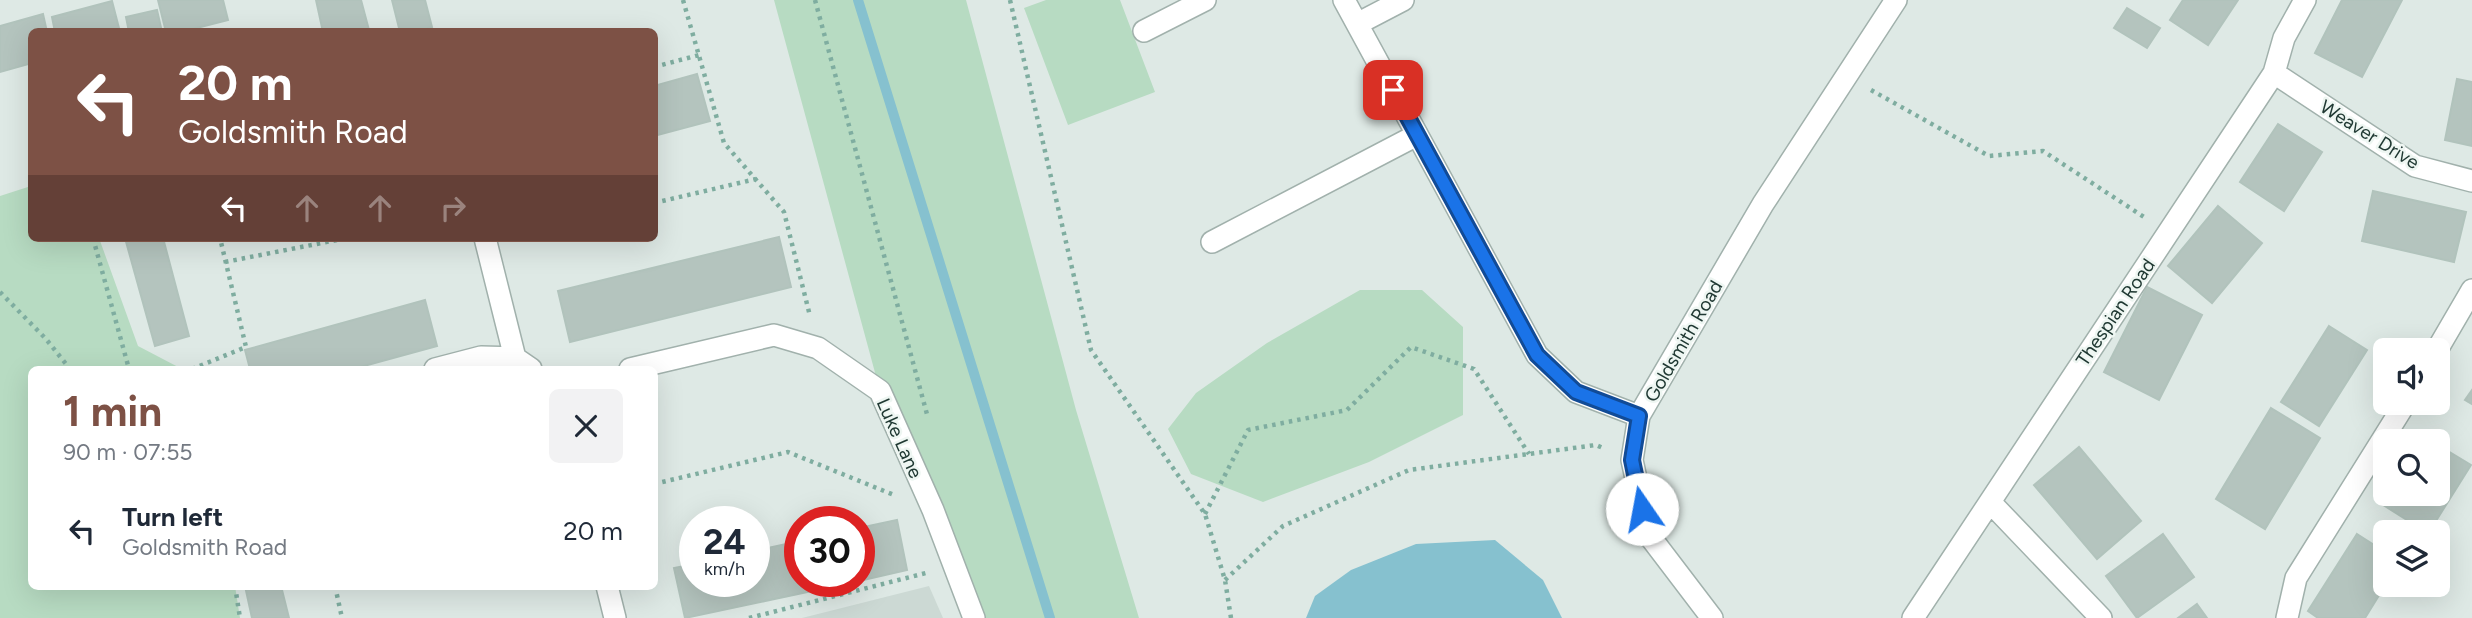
<!DOCTYPE html>
<html lang="en">
<head>
<meta charset="utf-8">
<style>
	body { margin:0; font-family:Figtree,sans-serif; background:#f2f2f3; color:#1f2937; height:100vh; display:flex; flex-direction:column; font-size:26px; white-space:nowrap }
	* { box-sizing:border-box; margin:0 }
	p { font-size:23px; color:#747a83 }
	.icon { flex:none; width:38px; height:38px; fill:none; stroke:currentColor; stroke-width:2; stroke-linecap:round; stroke-linejoin:round }
	.map { position:relative; flex:1; overflow:hidden }
	.sheet { position:absolute; left:28px; top:366px; width:630px; height:224px; display:flex; flex-direction:column; background:#fff; border-radius:10px; box-shadow:0 7px 28px #0002 }
	.sheet>* { flex:none }
	.hud { position:absolute; left:28px; top:28px; width:630px; height:214px; border-radius:10px; box-shadow:0 7px 28px #0002; background:#7d5145; color:#fff; overflow:hidden }
	.buttons { position:absolute; left:2373px; top:338px; display:grid; gap:14px }
	.buttons a { display:grid; place-items:center; width:77px; height:77px; border-radius:10px; background:#fff; box-shadow:0 7px 28px #0002; font-size:35px }
	.speed { position:absolute; left:679px; top:506px; display:flex; gap:14px; font-size:35px; font-weight:700; text-align:center }
	.speed>* { display:grid; place-content:center; width:91px; height:91px; border-radius:50%; background:#fff; box-shadow:0 7px 28px #0002; line-height:1 }
	.speed small { font-size:18px; font-weight:400 }
	.speed .limit { border:10px solid #d22; background:#fff; color:#111 }
	.pin { position:absolute; display:grid; place-items:center; width:60px; height:60px; color:#fff; margin:-30px; border-radius:14px; box-shadow:0 4px 10px #0006 }
	.me { position:absolute; width:77px; margin:-38px; rotate:348deg; stroke-linejoin:round; filter:drop-shadow(0 0 5px #0008) }
	.turn { display:flex; align-items:center; gap:24px; height:147px; padding:0 35px; font-size:32px }
	.turn .icon { width:91px; height:91px; stroke-width:2.5 }
	.turn b { display:block; font-size:49px; line-height:60px }
	.lanes { display:flex; align-items:center; height:66px; padding:0 35px; background:#0003; justify-content:center; gap:35px; direction:ltr }
	.lanes .off { opacity:.35 }
	.round { display:grid; place-items:center; flex:none; width:74px; height:74px; border-radius:10px; background:#f2f2f3 }
	.head { display:flex; align-items:center; justify-content:space-between; height:119px; padding:0 35px }
	h1 { font-size:42px; font-weight:700; line-height:52px; color:#7d5145 }
	ul { padding:0; list-style:none }
	li { display:flex; align-items:center; gap:21px; height:91px; padding:0 35px }
	li div { flex:1 }
	li b { display:block; font-size:26px }
	li em { font-style:normal }
	.map>svg:first-child { display:block }
	.built { fill:#ccd9d4 }
	.green { fill:#b7dbc2 }
	.water { fill:#86c1cf }
	.lines { fill:none; stroke-linecap:round; stroke-linejoin:round }
	.stream { stroke:#86c1cf; stroke-width:10 }
	.building { fill:#b4c4be; stroke:#b1c3bc; stroke-width:2 }
	.service-casing { stroke:#a1b1ac; stroke-width:24 }
	.minor-casing { stroke:#a1b1ac; stroke-width:24 }
	.path { stroke:#7fada0; stroke-width:4.5; stroke-dasharray:3.5 5; stroke-linecap:butt }
	.service { stroke:#fff; stroke-width:21 }
	.minor { stroke:#fff; stroke-width:21 }
	.route-casing { stroke:#114b97; stroke-width:18 }
	.route { stroke:#1a73e8; stroke-width:12 }
	.labels { text-anchor:middle; stroke-width:5; stroke-linejoin:round; paint-order:stroke }
	.street-label { font-size:19px; fill:#203933; stroke:#eef6f2 }
</style>
</head>
<body>
<div class="map">
<svg width="2472" height="618" viewBox="0 0 2472 618">
	<rect width="100%" height="100%" fill="#dee9e5"/>
	<path class="built" d="M929,586L943,618H802Z"/>
	<path class="green" d="M774,0H966L1076,410L1139,618H974L880,391Z
		M1046,0H1120L1155,92L1068,125L1024,8Z
		M31,186L32,238H99L138,346L182,369H32V586H235L240,618H0V196Z
		M1360,290H1422L1463,327V415L1369,462L1263,502L1191,474L1168,429L1196,393L1267,343Z"/>
	<path class="water" d="M1495,540L1543,580L1562,618H1306L1315,596L1351,570L1416,544Z"/>
	<g class="lines">
		<path class="stream" d="M858,0L1050,618"/>
	</g>
	<path class="building" d="M158,0H223L228,20L181,32H166Z
		M316,0H361L369,30L323,32Z
		M392,0H425L432,27L414,32H400Z
		M2183,0H2238L2208,45L2170,20Z
		M2342,0H2402L2362,77L2315,53Z
		M112,1L120,32H55L52,17Z
		M2127,8L2160,28L2147,48L2114,28Z
		M157,10L162,32H129L126,17Z
		M43,14L47,32H32V63L0,72V26Z
		M697,74L710,121L654,136V86Z
		M2457,79L2472,82V146L2445,140Z
		M2278,124L2322,152L2284,211L2240,182Z
		M2373,191L2466,212L2454,262L2362,241Z
		M2218,206L2262,243L2212,303L2168,266Z
		M779,237L791,287L570,342L558,291Z
		M125,238H163L189,336L155,346Z
		M2147,287L2202,315L2159,400L2104,372Z
		M425,300L437,346L353,369H250L245,350Z
		M2329,326L2367,350L2319,426L2281,402Z
		M2472,390V404L2465,400Z
		M2271,408L2320,438L2265,529L2216,499Z
		M2438,445L2471,465L2429,532H2426L2380,503L2386,494H2438Z
		M2079,447L2141,521L2097,559L2034,485Z
		M897,520L907,570L859,581V528Z
		M2163,534L2194,577L2137,618L2106,576Z
		M2357,534L2385,552L2386,584L2365,618H2318L2308,611Z
		M800,541V581H859L685,618L674,568L695,564V581H754V551Z
		M245,586H281L289,618H252Z
		M2197,604L2207,618H2178Z"/>
	<g class="lines">
		<g class="service-casing">
			<path id="service" d="M1144,31L1205,0
				M1212,242L1417,135"/>
		</g>
		<g class="minor-casing">
			<path id="minor" d="M1344,0L1537,355L1576,392L1639,416L1763,204L1896,0
				M1357,24L1403,0
				M2274,73L2415,166L2472,181
				M485,238L515,358
				M2437,350L2472,290
				M435,369L481,357L515,358L531,369
				M630,369L774,335L818,348L880,391L933,510L974,618
				M1639,416L1632,460L1648,534L1712,618
				M1990,502L2101,618
				M607,586L615,618
				M1913,618L2274,73L2284,38L2305,0
				M2287,618L2296,578L2406,402"/>
		</g>
		<path class="path" d="M683,0L724,143L784,212L810,316
			M815,0L928,418
			M1010,0L1091,350L1205,514L1225,580L1231,618
			M654,67L699,55
			M1871,90L1989,156L2043,151L2144,217
			M654,203L756,179
			M93,238L129,369
			M225,262L347,238
			M0,292L46,339L70,369
			M192,369L246,347L220,238
			M654,484L788,452L894,495
			M1205,514L1248,430L1347,410L1411,347L1474,369L1529,454
			M1225,580L1283,526L1409,470L1596,445L1605,449
			M235,586L240,618
			M335,586L342,618
			M749,618L926,573"/>
		<use href="#service" class="service"/>
		<use href="#minor" class="minor"/>
	</g>
	<g class="lines">
		<g class="route-casing">
			<path id="route" d="M1393,90L1537,355L1576,392L1639,416L1632,460L1642,509"/>
		</g>
		<use href="#route" class="route"/>
	</g>
	<g class="labels">
		<g class="street-label">
			<text transform="translate(2370 134) rotate(32)" y="7">Weaver Drive</text>
			<text transform="translate(2115 312) rotate(-56)" y="7">Thespian Road</text>
			<text transform="translate(1683 341) rotate(-60)" y="7">Goldsmith Road</text>
			<text transform="translate(900 438) rotate(66)" y="7">Luke Lane</text>
		</g>
	</g>
</svg>
<div class="buttons">
<a><svg class="icon" aria-label="sound" viewBox="0 0 24 24"><path d="M4 9h4l5-4v14l-5-4H4zM17 9q2 3 0 6"/></svg></a>
<a><svg class="icon" aria-label="search" viewBox="0 0 24 24"><circle cx="10" cy="10" r="6"/><path d="M15 15l6 6"/></svg></a>
<a><svg class="icon" aria-label="layers" viewBox="0 0 24 24"><path d="M12 4l9 5-9 5-9-5zM3 14l9 5 9-5"/></svg></a>
</div>
<div class="speed"><div>24<small>km/h</small></div><div class="limit">30</div></div>
<div class="pin" style="left:1393px;top:90px;background:#d93025"><svg class="icon" aria-label="arrive" viewBox="0 0 24 24"><path d="M6 21V4h12l-3 4 3 4H6"/></svg></div>
<svg class="me" style="left:1642px;top:509px" viewBox="-20 -20 40 40"><circle r="19" fill="#fff"/><path d="M0-13L10 11 0 6-10 11z" fill="#1a73e8"/></svg>
<div class="hud">
<div class="turn"><svg class="icon" aria-label="left" viewBox="0 0 24 24"><path d="M17 20v-9H6M10 6l-5 5 5 5"/></svg><div><b>20 m</b>Goldsmith Road</div></div>
<div class="lanes"><svg class="icon" aria-label="left" viewBox="0 0 24 24"><path d="M17 20v-9H6M10 6l-5 5 5 5"/></svg><svg class="icon off" aria-label="ahead" viewBox="0 0 24 24"><path d="M12 20V5M6 11l6-6 6 6"/></svg><svg class="icon off" aria-label="ahead" viewBox="0 0 24 24"><path d="M12 20V5M6 11l6-6 6 6"/></svg><svg class="icon off" aria-label="right" viewBox="0 0 24 24"><path d="M7 20v-9h11M14 6l5 5-5 5"/></svg></div>
</div>
<section class="sheet">
<div class="head"><div><h1>1 min</h1><p>90 m · 07:55</p></div><a class="round"><svg class="icon" aria-label="close" viewBox="0 0 24 24"><path d="M6 6l12 12M18 6L6 18"/></svg></a></div>
<ul>
<li><svg class="icon" aria-label="left" viewBox="0 0 24 24"><path d="M17 20v-9H6M10 6l-5 5 5 5"/></svg><div><b>Turn left</b><p>Goldsmith Road</p></div><em>20 m</em></li>
</ul>
</section>
</div>
</body>
</html>
